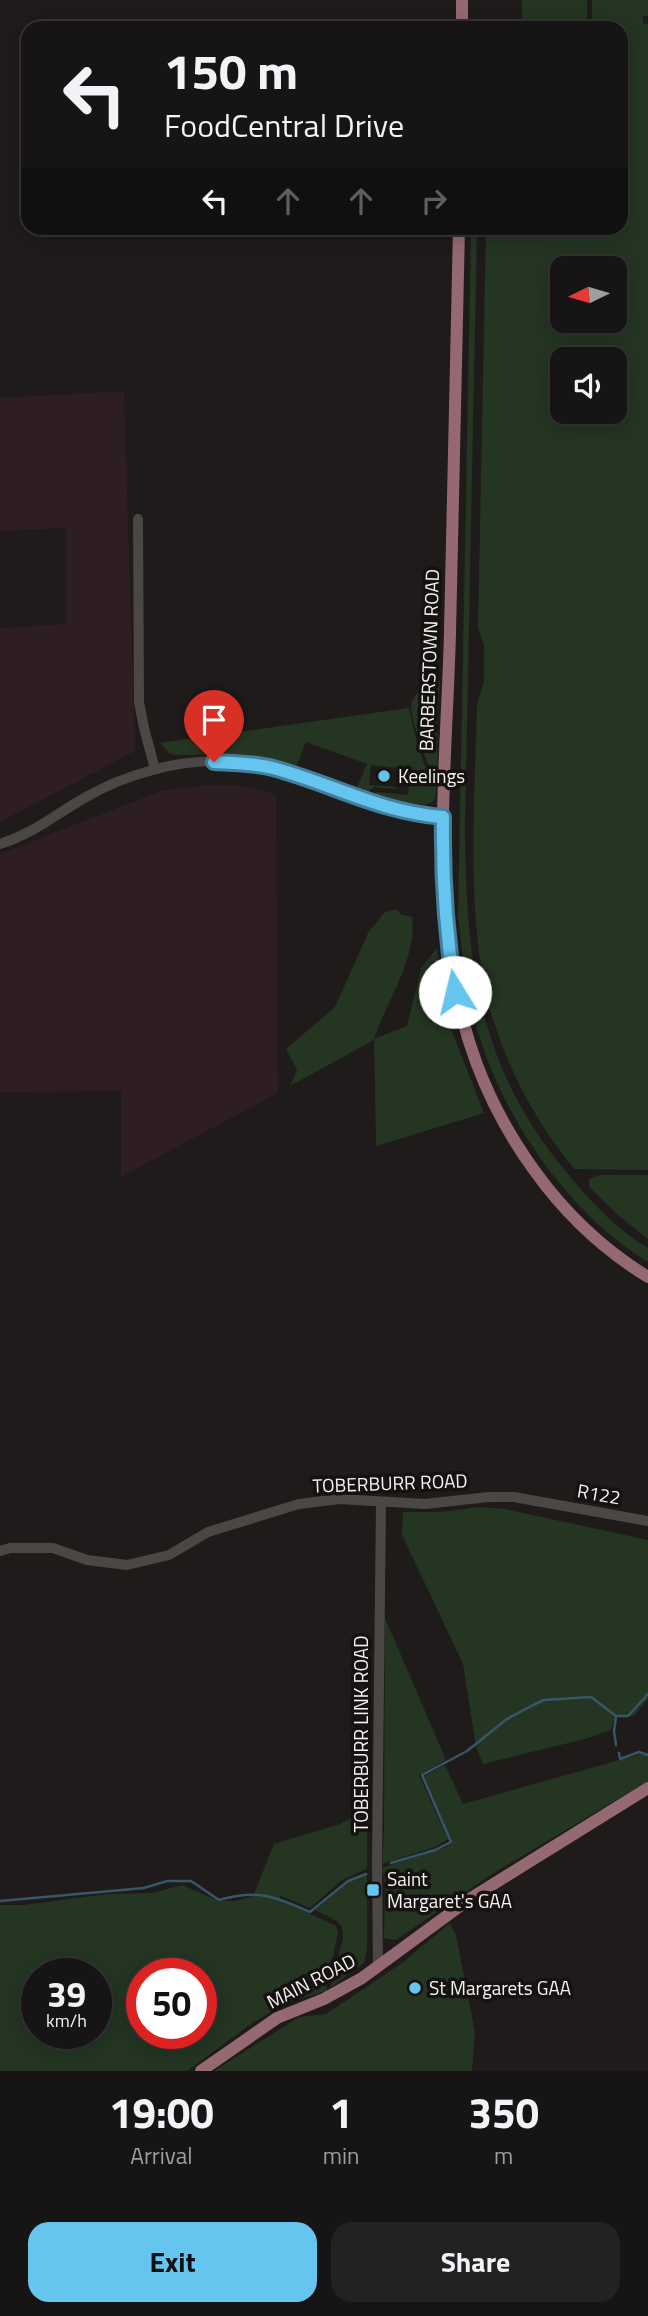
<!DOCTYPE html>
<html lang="en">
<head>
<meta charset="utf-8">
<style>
	body { margin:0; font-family:"Titillium Web",sans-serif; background:#232122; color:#f1f3f6; height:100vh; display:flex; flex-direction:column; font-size:26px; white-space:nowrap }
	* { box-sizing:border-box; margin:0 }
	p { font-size:23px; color:#9e9ea0 }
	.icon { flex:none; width:38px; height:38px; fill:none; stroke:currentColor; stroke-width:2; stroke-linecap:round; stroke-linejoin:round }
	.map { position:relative; height:2071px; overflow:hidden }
	.side { display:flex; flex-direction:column; background:#161414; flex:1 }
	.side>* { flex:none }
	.hud { position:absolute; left:21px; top:21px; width:607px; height:214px; border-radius:21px; box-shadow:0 4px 18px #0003,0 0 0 2px #353334; background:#161414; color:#f1f3f6; overflow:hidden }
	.needle { width:46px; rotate:265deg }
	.fabs { position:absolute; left:550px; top:256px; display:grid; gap:14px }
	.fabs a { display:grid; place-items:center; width:77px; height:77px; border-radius:14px; background:#161414; box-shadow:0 4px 18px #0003,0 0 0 2px #353334; font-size:35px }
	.speed { position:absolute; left:21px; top:1958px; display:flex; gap:14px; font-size:35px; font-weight:700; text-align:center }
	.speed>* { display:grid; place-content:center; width:91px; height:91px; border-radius:50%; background:#161414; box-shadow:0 4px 18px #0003,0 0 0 2px #353334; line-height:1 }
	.speed small { font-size:18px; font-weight:400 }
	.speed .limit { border:10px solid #d22; background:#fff; color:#111 }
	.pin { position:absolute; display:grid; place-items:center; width:60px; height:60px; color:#fff; margin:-72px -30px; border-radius:50% 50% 50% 0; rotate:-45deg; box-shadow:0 0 7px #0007 }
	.pin .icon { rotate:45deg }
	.me { position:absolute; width:77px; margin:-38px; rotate:351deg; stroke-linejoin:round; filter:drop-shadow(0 0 5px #0008) }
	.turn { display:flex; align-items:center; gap:24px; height:147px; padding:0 28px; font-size:32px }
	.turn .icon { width:91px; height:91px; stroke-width:2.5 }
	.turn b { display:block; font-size:49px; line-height:60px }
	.lanes { display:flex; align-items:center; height:66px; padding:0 28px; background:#0003; justify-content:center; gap:35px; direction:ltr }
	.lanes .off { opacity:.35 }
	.eta { display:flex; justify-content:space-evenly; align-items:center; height:119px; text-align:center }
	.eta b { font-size:42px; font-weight:700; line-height:49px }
	.action { display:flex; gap:14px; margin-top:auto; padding:14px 28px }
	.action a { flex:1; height:80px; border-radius:21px; background:#65c5ee; color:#111; font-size:28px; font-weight:700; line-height:80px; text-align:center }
	.action a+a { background:#232122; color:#f1f3f6 }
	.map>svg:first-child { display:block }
	.industrial { fill:#2f1d24 }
	.green { fill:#243522; fill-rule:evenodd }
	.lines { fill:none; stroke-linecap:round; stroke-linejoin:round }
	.stream { stroke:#375769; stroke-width:2.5 }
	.minor { stroke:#4b4745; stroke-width:10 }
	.major { stroke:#956972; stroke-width:12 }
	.route-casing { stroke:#42809b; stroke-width:18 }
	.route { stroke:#65c5ee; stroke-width:12 }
	.poi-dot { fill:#65c5ee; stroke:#151211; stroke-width:2.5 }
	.labels { text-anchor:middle; stroke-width:7; stroke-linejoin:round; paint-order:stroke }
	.street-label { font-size:19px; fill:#f5f2f2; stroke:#151211 }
	.poi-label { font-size:19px; fill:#f5f2f2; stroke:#151211; text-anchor:start }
</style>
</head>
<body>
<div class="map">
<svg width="648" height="2071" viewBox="0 0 648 2071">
	<rect width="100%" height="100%" fill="#1e1b1a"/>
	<path class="industrial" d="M124,391L135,751L0,822V628L66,624V528L0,531V398Z
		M205,785H239L276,794L278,1093L121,1177V1091L0,1092V854L161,791Z"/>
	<path class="green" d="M522,0H587V28H522Z
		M592,0H648V16H643V23L648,24V1170L574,1169C539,1126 513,1079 496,1028C493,1019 487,1005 487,996C488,985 489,977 481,966C468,881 475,791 477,705L484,681V646L478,627L486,228H621V28H592ZM562,268H614V320H562ZM562,359H614V411H562Z
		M471,228H477L465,826C466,960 477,1064 566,1172C589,1200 616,1229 648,1248V1262C566,1212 499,1113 475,1021C466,986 462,951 458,916Z
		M432,681H440L437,727L438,776L435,798L432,802L425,805L373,797L377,792L408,795L410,776L406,774V769L371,765L369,785L396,787L394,789L374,787L366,793L356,790L367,764L306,742L296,767L276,760L238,754L174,755L169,753L160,743L409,708L417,744L428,775L432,776C428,760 407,716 412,701C416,692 425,686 432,681Z
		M397,909L400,914L412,917C417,960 387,999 374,1039L407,1026L421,968L437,948L453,1034L484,1113L376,1146L374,1040L290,1086L297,1070L286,1049L335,1007L368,933L385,912Z
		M600,1175H648V1239L618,1215L589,1187V1179Z
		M478,1507L505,1509L648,1540V1699L634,1716L622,1717L616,1714L611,1730L585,1739L483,1764L476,1747L463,1664L402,1535L403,1512H441Z
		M385,1618L446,1760L419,1775L448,1839L435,1847L382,1864L384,1830Z
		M648,1752V1781L492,1874L396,1940L384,1938L385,1885L382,1868L444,1848L452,1843L424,1776L445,1765L463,1804Z
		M367,1809V1869L342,1880L310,1908L281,1896L279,1899L336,1926L338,1932L326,1991L286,2003L251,2024L187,2071H0V1905H23L108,1894L153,1893L182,1885L219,1901H235L253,1896L274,1844L340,1824ZM37,1974H96V2034H37ZM142,1974H201V2034H142Z
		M367,1874V1948L364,1963L330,1988L343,1939L342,1927L337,1921L315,1910L349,1882Z
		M450,1923L456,1935L475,2032L472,2071H214L299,2017L326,2014L402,1963Z"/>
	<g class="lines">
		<path class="stream" d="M616,1745L614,1731L616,1717
			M619,1753L620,1759L639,1752L648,1755
			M391,1863L435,1850L451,1842L422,1775L467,1751L507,1719L533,1705L544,1700L591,1697L616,1716H628L648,1694
			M0,1901L144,1888L167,1881H191L219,1900C258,1889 273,1896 310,1912L348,1881L366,1874"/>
		<path class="minor" d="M138,519L139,702L144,728L155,769
			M0,844C35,833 57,813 88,796C109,784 130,776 153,770C190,759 236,758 274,768C331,784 382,813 443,817
			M0,1551L10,1548H53L87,1560L127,1565L169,1555L208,1532L299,1504L339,1499L425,1504L489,1497H514L648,1521
			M378,1967L377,1863L381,1502"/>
		<path class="major" d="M462,28V0
			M459,228C456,362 453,497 450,632C445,823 414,1005 534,1170C564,1212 604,1250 648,1277
			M201,2071L277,2018L324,1999L362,1978L471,1898L648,1788"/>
	</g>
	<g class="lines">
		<g class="route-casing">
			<path id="route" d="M214,762C234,763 254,763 273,768C333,784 379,812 443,817C442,875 446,934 455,992"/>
		</g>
		<use href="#route" class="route"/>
	</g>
	<g class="poi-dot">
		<circle cx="384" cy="776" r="7"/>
		<rect x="366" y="1883" width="14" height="14" rx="3.5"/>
		<circle cx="415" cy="1988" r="7"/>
	</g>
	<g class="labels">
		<g class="street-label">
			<text transform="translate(429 660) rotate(-88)" y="7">BARBERSTOWN ROAD</text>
			<text transform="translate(390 1483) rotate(-2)" y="7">TOBERBURR ROAD</text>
			<text transform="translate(599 1494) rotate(10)" y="7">R122</text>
			<text transform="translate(361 1734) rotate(-90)" y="7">TOBERBURR LINK ROAD</text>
			<text transform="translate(311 1981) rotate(-27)" y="7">MAIN ROAD</text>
		</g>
		<g class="poi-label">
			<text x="398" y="783">Keelings</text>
			<text x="387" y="1886">Saint<tspan x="387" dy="22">Margaret's GAA</tspan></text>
			<text x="429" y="1995">St Margarets GAA</text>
		</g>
	</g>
</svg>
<div class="fabs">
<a><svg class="needle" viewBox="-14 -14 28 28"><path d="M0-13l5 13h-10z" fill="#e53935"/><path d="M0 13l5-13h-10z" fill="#9e9ea0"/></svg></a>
<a><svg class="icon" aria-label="sound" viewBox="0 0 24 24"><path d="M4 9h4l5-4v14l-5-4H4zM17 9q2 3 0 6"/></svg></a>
</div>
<div class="speed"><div>39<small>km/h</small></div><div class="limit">50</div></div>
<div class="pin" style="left:214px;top:762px;background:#d93025"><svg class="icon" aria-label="arrive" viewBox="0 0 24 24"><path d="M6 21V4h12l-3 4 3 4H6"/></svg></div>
<svg class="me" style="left:455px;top:992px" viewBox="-20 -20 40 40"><circle r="19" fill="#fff"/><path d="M0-13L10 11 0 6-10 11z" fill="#65c5ee"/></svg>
<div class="hud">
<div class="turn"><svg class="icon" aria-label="left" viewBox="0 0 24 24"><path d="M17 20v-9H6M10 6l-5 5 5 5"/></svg><div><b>150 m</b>FoodCentral Drive</div></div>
<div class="lanes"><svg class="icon" aria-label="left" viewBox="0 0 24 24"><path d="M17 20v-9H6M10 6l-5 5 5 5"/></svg><svg class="icon off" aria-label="ahead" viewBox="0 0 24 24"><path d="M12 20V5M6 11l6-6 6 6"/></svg><svg class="icon off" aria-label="ahead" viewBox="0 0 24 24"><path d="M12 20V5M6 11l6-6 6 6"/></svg><svg class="icon off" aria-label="right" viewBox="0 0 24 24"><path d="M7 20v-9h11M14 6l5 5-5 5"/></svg></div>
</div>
</div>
<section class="side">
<div class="eta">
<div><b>19:00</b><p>Arrival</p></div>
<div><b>1</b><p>min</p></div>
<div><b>350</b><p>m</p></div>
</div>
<div class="action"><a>Exit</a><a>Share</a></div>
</section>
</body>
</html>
